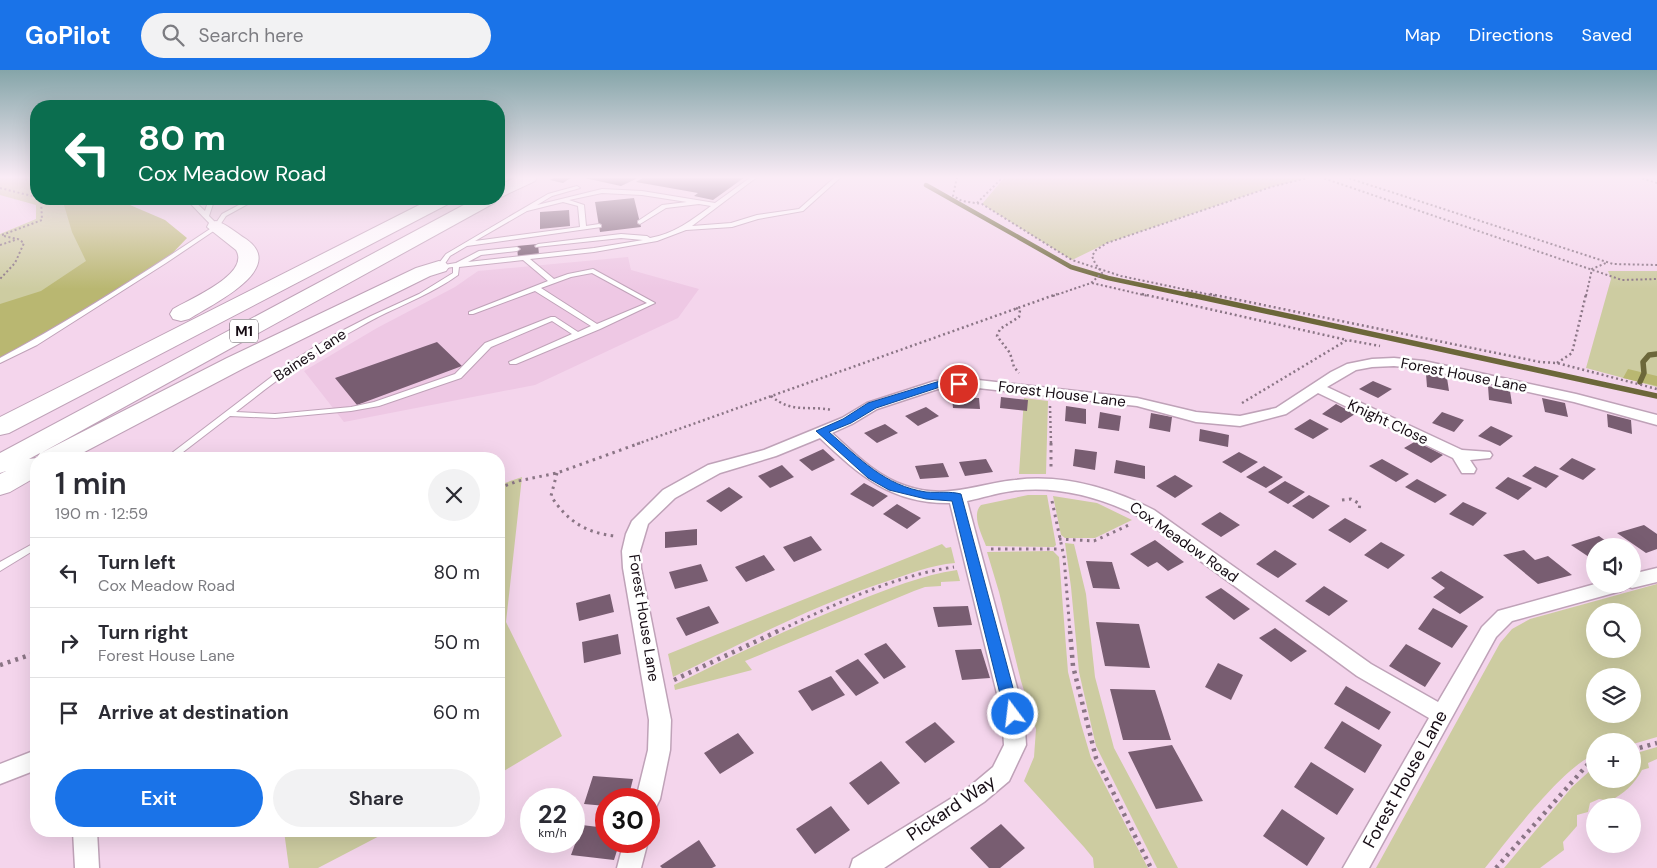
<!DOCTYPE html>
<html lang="en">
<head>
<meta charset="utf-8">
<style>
	body { margin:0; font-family:"DM Sans",sans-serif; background:#f2f2f3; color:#2b2b33; height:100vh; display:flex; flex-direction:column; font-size:19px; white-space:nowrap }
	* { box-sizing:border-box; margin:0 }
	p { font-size:16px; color:#7c7c81 }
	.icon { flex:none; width:28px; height:28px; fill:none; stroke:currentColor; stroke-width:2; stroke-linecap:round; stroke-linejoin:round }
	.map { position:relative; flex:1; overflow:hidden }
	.details { position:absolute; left:30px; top:382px; width:475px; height:385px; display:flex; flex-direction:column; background:#fff; border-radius:20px; box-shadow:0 5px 20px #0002 }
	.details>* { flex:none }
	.top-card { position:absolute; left:30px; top:30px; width:475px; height:105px; border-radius:20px; box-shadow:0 5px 20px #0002; background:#0b6e4f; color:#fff; overflow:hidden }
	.fabs { position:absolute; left:1586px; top:468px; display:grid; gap:10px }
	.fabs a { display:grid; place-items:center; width:55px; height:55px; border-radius:50%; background:#fff; box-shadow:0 5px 20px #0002; font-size:25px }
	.speed { position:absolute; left:520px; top:718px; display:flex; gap:10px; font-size:25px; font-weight:700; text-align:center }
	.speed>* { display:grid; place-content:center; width:65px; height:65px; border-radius:50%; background:#fff; box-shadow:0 5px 20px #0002; line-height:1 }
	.speed small { font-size:12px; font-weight:400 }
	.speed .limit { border:8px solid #d22; background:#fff; color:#111 }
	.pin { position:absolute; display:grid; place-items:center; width:42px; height:42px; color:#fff; margin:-21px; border:2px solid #fff; border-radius:50%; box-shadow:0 1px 5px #0007 }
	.me { position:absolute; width:55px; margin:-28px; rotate:345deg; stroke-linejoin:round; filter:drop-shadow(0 0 4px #0008) }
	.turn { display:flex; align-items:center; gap:18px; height:105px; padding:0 25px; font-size:22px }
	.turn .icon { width:65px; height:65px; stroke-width:2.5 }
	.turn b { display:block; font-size:35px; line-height:42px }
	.round { display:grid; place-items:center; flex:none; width:52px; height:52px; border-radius:26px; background:#f2f2f3 }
	.overview { display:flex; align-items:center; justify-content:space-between; height:85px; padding:0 25px }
	h1 { font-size:30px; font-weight:600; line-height:38px }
	.button { display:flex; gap:10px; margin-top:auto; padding:10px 25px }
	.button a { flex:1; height:58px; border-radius:30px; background:#1a73e8; color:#fff; font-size:20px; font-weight:600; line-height:58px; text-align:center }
	.button a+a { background:#f2f2f3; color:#2b2b33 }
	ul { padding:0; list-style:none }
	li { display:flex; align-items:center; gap:15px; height:70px; padding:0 25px; border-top:1px solid #e1e1e2 }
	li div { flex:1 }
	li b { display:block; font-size:19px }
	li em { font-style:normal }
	header { display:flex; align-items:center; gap:30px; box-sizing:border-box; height:70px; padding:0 25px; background:#1a73e8; color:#fff }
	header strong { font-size:24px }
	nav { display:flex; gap:28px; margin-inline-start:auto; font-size:18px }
	.search { width:350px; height:45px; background:#f2f2f3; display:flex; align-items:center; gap:12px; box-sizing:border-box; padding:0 18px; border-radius:28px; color:#7c7c81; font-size:19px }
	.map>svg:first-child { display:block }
	.built { fill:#eec8e4 }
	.green { fill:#cdcca1; fill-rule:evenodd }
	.forest { fill:#b9b771 }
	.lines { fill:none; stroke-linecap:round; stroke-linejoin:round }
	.stream-far1 { stroke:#6c673a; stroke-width:4.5 }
	.stream { stroke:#6c673a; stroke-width:5.5 }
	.building { fill:#785d71 }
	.service-casing { stroke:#bfa2b8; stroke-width:2 }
	.minor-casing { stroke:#bfa2b8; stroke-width:3 }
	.motorway-casing { stroke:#bfa2b8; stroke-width:2 }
	.path-far3 { stroke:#8a7585; stroke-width:2; stroke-dasharray:2 2.5; stroke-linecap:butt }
	.path-far2 { stroke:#8a7585; stroke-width:2.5; stroke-dasharray:2 3; stroke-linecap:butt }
	.path-far1 { stroke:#8a7585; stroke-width:3; stroke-dasharray:2.5 4.5; stroke-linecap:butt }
	.path { stroke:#8a7585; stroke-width:4.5; stroke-dasharray:3 5; stroke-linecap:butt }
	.service { fill:#fff; fill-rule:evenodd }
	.minor { fill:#fff; fill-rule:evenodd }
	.motorway { fill:#fff; fill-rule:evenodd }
	.route { fill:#1a73e8; stroke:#114b97 }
	.labels { text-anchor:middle; stroke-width:5; stroke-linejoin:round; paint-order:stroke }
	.shield { fill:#fff; stroke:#5b545a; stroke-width:1 }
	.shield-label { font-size:14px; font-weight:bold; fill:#150b13 }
	.street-label { font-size:15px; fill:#150b13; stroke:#fff }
	.near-street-label { font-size:18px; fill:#150b13; stroke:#fff }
</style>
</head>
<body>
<header>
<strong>GoPilot</strong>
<div class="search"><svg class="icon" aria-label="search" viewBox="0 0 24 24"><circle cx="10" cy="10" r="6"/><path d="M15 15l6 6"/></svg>Search here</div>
<nav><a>Map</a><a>Directions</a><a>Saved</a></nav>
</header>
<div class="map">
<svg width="1657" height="798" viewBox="0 0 1657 798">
	<rect width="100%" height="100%" fill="#f4d5ec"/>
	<path class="built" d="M628,187L631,200L699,219L678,248L535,315L344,352L304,301L377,258L455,217L478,201Z"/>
	<path class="green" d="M0,107H36V129H108L137,188L0,264V164L36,149V135L0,125Z
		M1005,107H1311L1271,117L1107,173L1072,190L982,134Z
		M1608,201H1657V317L1586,298L1611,209Z
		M1024,328L1048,331L1046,404H1019Z
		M522,407L506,552L562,666L499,704V415Z
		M1028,425H1047L1056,475L1054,477L986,476C982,465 971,445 981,435Z
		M1053,426L1097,433L1132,450L1095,468H1065L1061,465Z
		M1065,473L1074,474L1086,524L1095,607L1114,678L1178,798H1157L1096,676L1079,602L1071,517Z
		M942,474L946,478L951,477L955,493C931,495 909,504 885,512C812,536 742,573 673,607L668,584Z
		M1053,481L1059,487L1068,602L1081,654L1091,688L1148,798H1094L1093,788L1084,777L1024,711L1034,687L1036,659L1021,611L999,522L987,482Z
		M957,500L960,511L941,512V516L925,517L914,521L745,591L752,600L675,620L674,615C734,585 793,556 855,532C888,519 922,505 957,500Z
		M1657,514V667L1633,674L1632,671H1595V685C1566,693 1506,772 1485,798H1376L1500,573L1512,559L1530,549ZM1632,541V579H1595V541ZM1595,606H1632V644H1595Z
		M1657,677V689L1648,693L1649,698L1642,700C1634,715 1624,723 1610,731L1599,729L1590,733L1588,742L1577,745V756L1563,772L1564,780L1540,798H1504L1572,717L1593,698L1595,697V709H1632L1633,684Z
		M284,761H389L318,798H289Z"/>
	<path class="forest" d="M70,129H116L165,150L187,168L164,192L0,291V234L41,221L86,191L72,162L64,135Z
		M1628,299L1657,306V316L1623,308Z"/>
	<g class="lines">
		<path class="stream-far1" d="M926,115L1071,197L1108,208L1193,226"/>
		<path class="stream" d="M1187,224L1657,326
			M1640,312L1644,303L1643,292L1649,285L1657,284"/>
	</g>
	<path class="building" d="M555,107H572L563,113L550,110Z
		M580,107H640L621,116Z
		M644,107L705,108L745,107L713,130L694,126L698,123L636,112Z
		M634,128L641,157L600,162L595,132Z
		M569,140L570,156L540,159V142Z
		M538,174L539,185L518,188L517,176Z
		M437,272L462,296L357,335L335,308Z
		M1426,304L1447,308L1449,321L1427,317Z
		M1373,311L1392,319L1378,328L1359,319Z
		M1488,316L1510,321L1512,334L1489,330Z
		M952,327L979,328L980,339L953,338Z
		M1001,327L1028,330L1027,341L1000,338Z
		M1542,328L1565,333L1568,347L1545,342Z
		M1336,334L1355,344L1341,353L1322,344Z
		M1066,336L1086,339V354L1065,351Z
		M926,337L939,346L918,356L905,346Z
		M1100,342L1121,346L1119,361L1098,358Z
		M1442,342L1464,350L1454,362L1432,353Z
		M1151,343L1172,347L1170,362L1149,358Z
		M1607,344L1631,350L1632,364L1608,357Z
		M1310,349L1329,359L1313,369L1294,359Z
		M885,354L898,363L877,373L864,363Z
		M1491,356L1513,366L1500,376L1478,366Z
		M1200,359L1229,365L1228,377L1199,371Z
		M1416,371L1443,385L1431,393L1404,378Z
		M823,379L835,390L812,401L799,390Z
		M1075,379L1097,382L1095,400L1073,396Z
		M1239,382L1258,392L1241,403L1222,392Z
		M1572,388L1596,399L1583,410L1559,399Z
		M986,389L993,402L965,406L959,392Z
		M1382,389L1409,404L1396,412L1369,396Z
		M1116,390L1145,396V409L1114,403Z
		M943,393L949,407L920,409L915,396Z
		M782,395L794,407L770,418L758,406Z
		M1264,396L1283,407L1266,418L1246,407Z
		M1535,396L1559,406L1546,418L1522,406Z
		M1175,405L1193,416L1175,428L1156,416Z
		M1508,407L1532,418L1518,430L1495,418Z
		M1417,409L1447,425L1435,433L1405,417Z
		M1285,411L1305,422L1288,434L1268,422Z
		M864,413L888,426L873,437L850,424Z
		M729,417L743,427L721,442L706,431Z
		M1309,425L1330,436L1313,449L1292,436Z
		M1463,432L1487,443L1473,456L1449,444Z
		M897,434L921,448L907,459L883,444Z
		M1220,442L1240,455L1221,467L1201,454Z
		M1345,448L1367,460L1350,473L1328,460Z
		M1644,455L1657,464V479L1646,483L1617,463Z
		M697,459V475L665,478V462Z
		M811,466L822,480L794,492L783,477Z
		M1599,466L1613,476H1595V491L1571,475Z
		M1155,470L1184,492L1168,501L1157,492L1148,497L1130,484Z
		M1381,472L1405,485L1388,499L1364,485Z
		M1275,480L1297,494L1278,508L1256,494Z
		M1524,480L1535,490L1548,486L1572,505L1538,514L1503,485Z
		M764,485L775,500L746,512L735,497Z
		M1086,491L1112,492L1120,519L1093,518Z
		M701,494L708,511L675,519L669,502Z
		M1441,501L1484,527L1460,544L1433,527L1445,518L1431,508Z
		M1324,516L1348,531L1329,546L1305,531Z
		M1221,518L1250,539L1234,550L1205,527Z
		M610,524L614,542L579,551L576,533Z
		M709,536L719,553L686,566L676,548Z
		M968,536L972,555L938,557L933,537Z
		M1433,538L1468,556L1452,578L1418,559Z
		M1096,552L1139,554L1150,598L1105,596Z
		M1275,558L1307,581L1291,592L1259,568Z
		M618,564L621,584L584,593L582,572Z
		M886,573L906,597L884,609L864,584Z
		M1406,574L1441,593L1425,617L1389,596Z
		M981,579L990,608L962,610L955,580Z
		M858,589L879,613L856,626L835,601Z
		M1218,593L1243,605L1231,630L1205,617Z
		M831,606L845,625L812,641L798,621Z
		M1346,616L1391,642L1379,660L1334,634Z
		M1110,619L1155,620L1171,670H1123Z
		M1342,651L1382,675L1365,703L1324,678Z
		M935,652L955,672L925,693L905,672Z
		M738,663L754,683L720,704L704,683Z
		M1172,675L1203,731L1156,739L1128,682Z
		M881,691L900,713L868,735L849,713Z
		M1311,692L1354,719L1337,745L1294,717Z
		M593,706L633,709L628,729H606V736L584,734Z
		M831,736L850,760L815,784L796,759Z
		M1282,739L1325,768L1307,796L1263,766Z
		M1001,754L1025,778L1000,798H989L970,778Z
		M582,755L606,758V771H620L614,790L571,785Z
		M699,770L716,796L712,798H662L660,796Z"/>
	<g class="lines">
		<g class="service-casing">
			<path id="service" d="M751,107H757L692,156L731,153L757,145L799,139L835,107H841L803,141L758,149L732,157L686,160L657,171L594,182L530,189L554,209L568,204L593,199L655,233L600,259L516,294H510L509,292L572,264L552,251L491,277L461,308L379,336L351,341L275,348L230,346L174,389H164L291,292L332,266L371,246L419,224L453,203V197L439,199L436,197L446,184L548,124L577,116L580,118L552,126L537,135L602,119L642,121L715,133ZM602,123L642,125L687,132L662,135L638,151V153L640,154L666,138L699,134L711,136C692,150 674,164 650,168L647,166L621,164L538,174L535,176L536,177L621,168L643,170L594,178L468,192L481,185L517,181L520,179L517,177L479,181L456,193L444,195L450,186L467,176L601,157V155L599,154L586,156L584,135L569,130ZM563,132L578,136L580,157L475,171L527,141ZM523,190L548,211L469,242V244H473L535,221L591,256L578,262L555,247H551L485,273L455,304L374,332L351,337L275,344L236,342C269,316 303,290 339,268C352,262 364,254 376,248C404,234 433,223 458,205L459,197ZM592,203L647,233L597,254L541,218L571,207Z
				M186,129H192L205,141L209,129H216L214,131L209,146L216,153L222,144L250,129H257L226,146L218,158L166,193L37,275L0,293V288C73,249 144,203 213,157Z
				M36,472V479L0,501V492Z"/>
		</g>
		<g class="minor-casing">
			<path id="minor" d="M1394,288L1424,291L1576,324L1657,345V355L1574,332L1424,299L1394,296L1372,297L1356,300L1327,317L1462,380L1490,382L1492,385L1490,388L1470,390L1476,399L1474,403H1462L1453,388L1318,323L1286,344L1240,356L1196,352L1137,336L978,318H941L877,339L852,354L832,363C854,383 876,406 906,416C946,430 976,414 1015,410C1063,404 1111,418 1154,440L1371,594L1438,632L1482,557L1498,541L1595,514H1632V504L1657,498V512L1632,518L1629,517L1621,521L1512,551L1496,567L1369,798H1343L1429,648L1357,606L1142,448C1101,427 1058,415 1012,421C996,423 982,428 967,431L1024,644L1026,675L1009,711L984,732L884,798H850L853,789L968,718L993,697L1004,675L1002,644L950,433C892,434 860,406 820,368L776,386L720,403L675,428L648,454L640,481L641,498L671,650L670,680L660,729L656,737L649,739V729H636L648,680L649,650L623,498L622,481L626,464L632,451L663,420L708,395L764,380L842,348L867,333L935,311L978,310L1137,328L1196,342L1240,346L1276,338L1331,302L1347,294L1372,289Z
				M36,680V700L0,714V694Z
				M73,761H97L99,798H75Z
				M624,771H648L641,798H617Z"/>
		</g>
		<g class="motorway-casing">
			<path id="motorway" d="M516,107H537L535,111L499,128V116Z
				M431,129H453L450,133L9,363L0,365V347Z
				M475,129H497L494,133L41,383L227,288L416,198L439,191L446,193L449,197L446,201L430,206L244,298L71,389H36V407L10,422L0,425V404L6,401L0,403V383ZM40,383L37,388L29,389Z
				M216,151C227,154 236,163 246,169C289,199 210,235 189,249L181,251L173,249L170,244L173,239C190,229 251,204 236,180L207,157L209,153Z"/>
		</g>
		<path class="path-far3" d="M957,107L953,126L962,131L982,134L1072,190L1121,206L1216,226
			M1320,107L1622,210L1657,209
			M1345,107L1613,194L1657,195
			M1638,107L1657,113
			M0,118L36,127
			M977,133L1003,107
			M2,165L42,150L41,129
			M4,166L17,169
			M0,175L18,169L24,173L15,193L0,209
			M1092,213L1148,226
			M1053,226L1091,213L1102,203L1095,193L1092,186L1096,180L1107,173L1271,117L1311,107
			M1586,226L1592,199L1606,193"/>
		<path class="path-far2" d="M1142,224L1347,270
			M1210,224L1540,292L1557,293L1657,319
			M1016,238L1020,240L1019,247L1000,259L997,266L1010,283L1014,297L1019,303
			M1557,293L1572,283L1586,224
			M771,326C793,344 807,335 832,340
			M1242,333L1347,270L1380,276
			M1050,336L1051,374
			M637,374L1057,224"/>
		<path class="path-far1" d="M1051,373V400
			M557,403L551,426C567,451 586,463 615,466
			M499,418L518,411L557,403L640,373
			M1342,430L1351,429L1360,434L1359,440
			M1052,431L1064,487L1070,562
			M1059,469L1094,471L1129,455
			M991,479H1061
			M776,562C832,536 892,506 954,497"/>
		<path class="path" d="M1070,561L1073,596L1096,688L1151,798
			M0,595L36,583
			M674,610L778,561
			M1632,680L1657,673
			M1496,798L1588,694L1595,691"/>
		<use href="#service" class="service"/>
		<use href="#minor" class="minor"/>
		<use href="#motorway" class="motorway"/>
	</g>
	<linearGradient id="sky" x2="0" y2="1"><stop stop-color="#85a5a9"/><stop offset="0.49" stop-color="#faecf6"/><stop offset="1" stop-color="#faecf6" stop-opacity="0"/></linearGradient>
	<rect width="1657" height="219" fill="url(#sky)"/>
	<path class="route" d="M940,311H959L964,314L959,317H940L876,338L851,353L829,362C859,388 885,416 926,422C938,423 950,421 961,424L1020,644L1018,649L1013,651L1007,649L1005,644L952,431L926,429L889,420L868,408L816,361L843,349L868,333Z"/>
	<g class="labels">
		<rect class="shield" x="230" y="249.5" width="28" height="23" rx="4"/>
		<g class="shield-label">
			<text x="244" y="266">M1</text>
		</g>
		<g class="street-label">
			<text transform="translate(310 285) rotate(-33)" y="5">Baines Lane</text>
			<text transform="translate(1464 305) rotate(11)" y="5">Forest House Lane</text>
			<text transform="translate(1062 324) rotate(7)" y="5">Forest House Lane</text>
			<text transform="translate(1388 352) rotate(25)" y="5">Knight Close</text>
			<text transform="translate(1184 472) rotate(35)" y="5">Cox Meadow Road</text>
			<text transform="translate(644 548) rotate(81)" y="5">Forest House Lane</text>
		</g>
		<g class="near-street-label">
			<text transform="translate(1405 709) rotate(-61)" y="6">Forest House Lane</text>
			<text transform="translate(951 738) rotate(-34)" y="6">Pickard Way</text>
		</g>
	</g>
</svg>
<div class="fabs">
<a><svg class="icon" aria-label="sound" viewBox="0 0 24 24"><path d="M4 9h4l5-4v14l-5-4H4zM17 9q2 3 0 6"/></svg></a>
<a><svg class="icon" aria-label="search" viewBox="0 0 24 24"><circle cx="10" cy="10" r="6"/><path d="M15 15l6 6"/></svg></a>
<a><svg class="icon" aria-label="layers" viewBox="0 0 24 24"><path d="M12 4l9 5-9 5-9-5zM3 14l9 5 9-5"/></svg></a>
<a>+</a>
<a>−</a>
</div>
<div class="speed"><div>22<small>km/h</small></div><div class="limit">30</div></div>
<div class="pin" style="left:959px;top:314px;background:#d93025"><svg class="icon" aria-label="arrive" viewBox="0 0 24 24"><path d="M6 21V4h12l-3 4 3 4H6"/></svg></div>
<svg class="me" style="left:1013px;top:644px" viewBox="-20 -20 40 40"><circle r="17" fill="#1a73e8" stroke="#fff" stroke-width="3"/><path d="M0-11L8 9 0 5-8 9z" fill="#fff"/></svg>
<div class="top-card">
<div class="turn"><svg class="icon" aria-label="left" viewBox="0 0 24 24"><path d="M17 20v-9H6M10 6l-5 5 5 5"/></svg><div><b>80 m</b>Cox Meadow Road</div></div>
</div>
<section class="details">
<div class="overview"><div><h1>1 min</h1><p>190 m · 12:59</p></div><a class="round"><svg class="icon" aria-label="close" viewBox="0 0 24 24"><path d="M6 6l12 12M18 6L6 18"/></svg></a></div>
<ul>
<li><svg class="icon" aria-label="left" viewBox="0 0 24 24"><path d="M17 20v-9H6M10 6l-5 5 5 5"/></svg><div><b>Turn left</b><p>Cox Meadow Road</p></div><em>80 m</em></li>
<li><svg class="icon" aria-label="right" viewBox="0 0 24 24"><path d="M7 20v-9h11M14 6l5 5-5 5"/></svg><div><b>Turn right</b><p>Forest House Lane</p></div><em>50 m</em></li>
<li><svg class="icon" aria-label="arrive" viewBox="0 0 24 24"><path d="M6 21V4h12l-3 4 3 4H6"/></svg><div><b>Arrive at destination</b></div><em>60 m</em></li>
</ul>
<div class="button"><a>Exit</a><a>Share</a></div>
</section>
</div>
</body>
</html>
